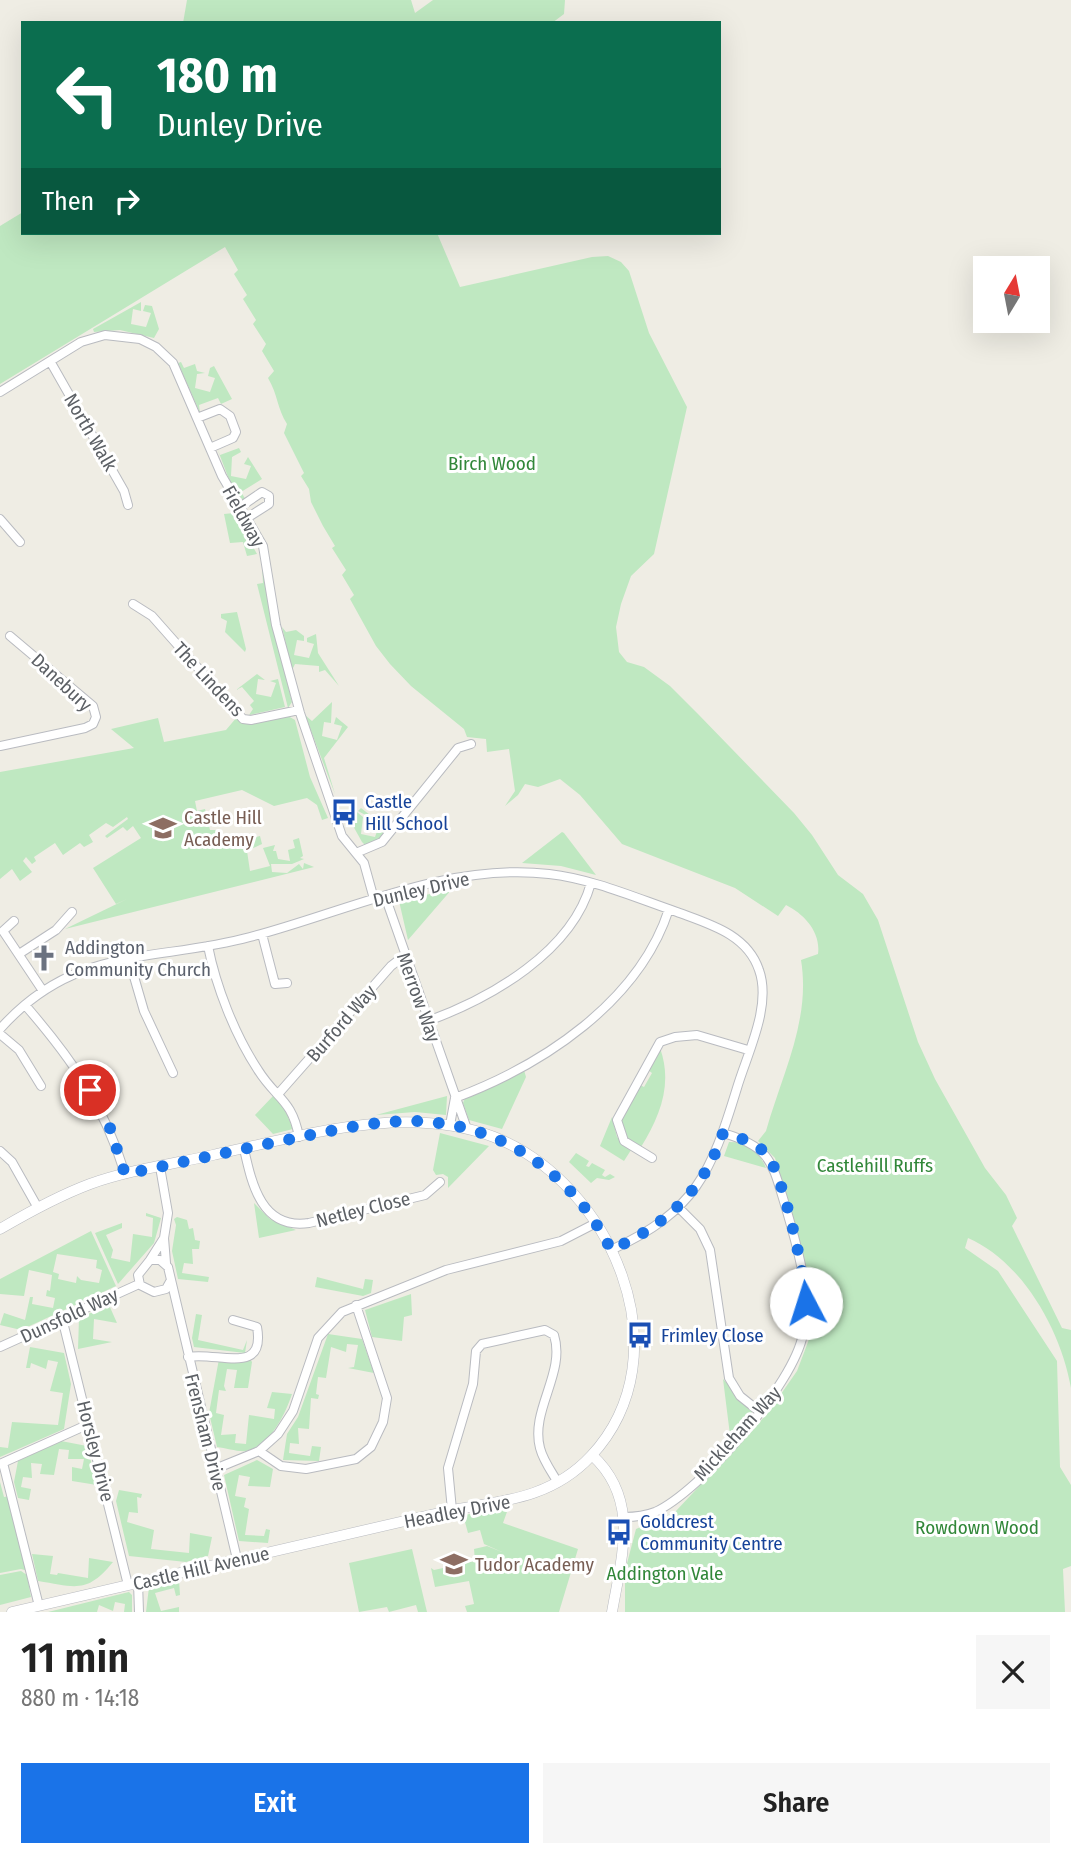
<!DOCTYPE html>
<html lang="en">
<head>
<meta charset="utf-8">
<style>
	body { margin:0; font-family:"Fira Sans Condensed",sans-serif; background:#f6f6f6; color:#222; height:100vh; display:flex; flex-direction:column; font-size:26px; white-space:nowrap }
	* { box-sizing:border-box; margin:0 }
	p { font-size:23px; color:#767676 }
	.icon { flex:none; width:38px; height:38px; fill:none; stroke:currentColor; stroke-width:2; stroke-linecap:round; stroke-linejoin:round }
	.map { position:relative; height:1612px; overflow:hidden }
	.drawer { display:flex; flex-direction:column; background:#fff; flex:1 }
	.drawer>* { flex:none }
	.top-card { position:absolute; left:21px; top:21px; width:700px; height:214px; border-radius:0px; box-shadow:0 7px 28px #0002; background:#0b6e4f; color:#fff; overflow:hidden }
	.needle { width:46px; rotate:10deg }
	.tools { position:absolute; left:973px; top:256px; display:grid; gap:14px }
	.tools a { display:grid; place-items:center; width:77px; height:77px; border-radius:0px; background:#fff; box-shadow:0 7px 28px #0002; font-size:35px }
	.pin { position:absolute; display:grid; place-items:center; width:60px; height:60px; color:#fff; margin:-30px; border:4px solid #fff; border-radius:50%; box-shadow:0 2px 7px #0007 }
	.me { position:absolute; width:77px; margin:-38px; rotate:355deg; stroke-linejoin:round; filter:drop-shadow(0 0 5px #0008) }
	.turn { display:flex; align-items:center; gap:24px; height:147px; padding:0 21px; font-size:32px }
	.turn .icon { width:91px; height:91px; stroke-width:2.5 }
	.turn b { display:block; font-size:49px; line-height:60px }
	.then { display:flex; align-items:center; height:66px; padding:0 21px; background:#0003; gap:14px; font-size:26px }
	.round { display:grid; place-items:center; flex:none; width:74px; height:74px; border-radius:0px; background:#f6f6f6 }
	.summary { display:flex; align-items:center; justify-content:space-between; height:119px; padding:0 21px }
	h1 { font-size:42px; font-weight:600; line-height:52px }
	.cta { display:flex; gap:14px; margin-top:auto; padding:14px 21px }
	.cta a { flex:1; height:80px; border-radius:0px; background:#1a73e8; color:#fff; font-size:28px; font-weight:600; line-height:80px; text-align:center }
	.cta a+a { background:#f6f6f6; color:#222 }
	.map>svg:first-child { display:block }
	.green { fill:#bfe8c1; fill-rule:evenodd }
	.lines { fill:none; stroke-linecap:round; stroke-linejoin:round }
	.minor-casing { stroke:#b9bbc0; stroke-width:10 }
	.tertiary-casing { stroke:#b9bbc0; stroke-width:11 }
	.minor { stroke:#fff; stroke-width:8 }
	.tertiary { stroke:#fff; stroke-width:10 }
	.route { stroke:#1a73e8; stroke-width:12; stroke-dasharray:0 21.6 }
	.labels { text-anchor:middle; stroke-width:6; stroke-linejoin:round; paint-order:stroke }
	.street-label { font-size:19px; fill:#5c6065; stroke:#fff }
	.park-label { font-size:19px; fill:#318739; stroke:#fff }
	.transit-label { font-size:19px; fill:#164399; stroke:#fff; text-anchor:start }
	.education-label { font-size:19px; fill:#785e54; stroke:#fff; text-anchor:start }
	.worship-label { font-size:19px; fill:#5b616d; stroke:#fff; text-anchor:start }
</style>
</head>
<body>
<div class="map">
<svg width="1071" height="1612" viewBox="0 0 1071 1612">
	<rect width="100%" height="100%" fill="#efede4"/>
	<path class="green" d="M187,0H411L415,13L433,0H565L564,14L552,23H183Z
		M23,212V233H437L460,287L592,257L608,256L621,262L629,271L649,333L687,407L654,554L631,576L621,604L616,627L619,652L627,662L644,667L670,686L698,714L794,813L812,835L838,875L863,894L878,920L918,1042L935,1079L985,1168L1006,1195L1017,1218L1012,1226L1062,1328L1071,1330V1388C1061,1331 1023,1262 968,1238L965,1248L998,1271L1057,1361L1060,1467L1071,1485V1566L1063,1569L1065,1612H625V1571L636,1529L675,1512L767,1414L797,1371L819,1313L809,1310L803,1255L775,1158L758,1141L766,1131C782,1074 811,1020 801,960L818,954C821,932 804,914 786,905L778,916L735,888L622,844L580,795L560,779L538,787L525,784L518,795L505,806L515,791L509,749L487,752L486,739L467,737L464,729L411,686L390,664L376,646L350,599L354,595L342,575L346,570L332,548L335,546L323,526L311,502L309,489L301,476L304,473L284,433L287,424C277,408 278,395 268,378L274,371L262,351L266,344L253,324L256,320L243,299L247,295L234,274L238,270L225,247L0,384V226Z
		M141,302V311L133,309L131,324L146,327L151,313L143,311L145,305L152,306L159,329L154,338L120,330L94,332L93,329Z
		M181,362L184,368L195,364L197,371L205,373L197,374L195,388L210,392L215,378L208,376L210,368L214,366L232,399L221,404L218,398L199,405L200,413L178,363Z
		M217,448L220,455L239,448L241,452L232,457L231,476L246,479L251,466L244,464L248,457L262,479L241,492L246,500L243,501L230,482Z
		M234,513L257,554L247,556L243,542L230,543L224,514Z
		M262,566L275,635L292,702L288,708L257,584L263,583Z
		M237,612L246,649L245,652L225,632L227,621L221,618V614Z
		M282,627L286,632L296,630L304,636V641L297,640L294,655L309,658L314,644L307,642V638L316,634L318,653L339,686L325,670L319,672V666L295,664L292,670Z
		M257,674L265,680L258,679L256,694L271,697L276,683L270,681L278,679L285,707L249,715L253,709L250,705L254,701L242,687L236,690Z
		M332,702L331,723L324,722L322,736L337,740L342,726L334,724L336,717L348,727L324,758L335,794L305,715L312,721Z
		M288,716L295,720L310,777L328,818L322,820L317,805L307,798L274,806L242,790L195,801L197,811L205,809L210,830H217L223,847L234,842L236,847L253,843L252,838L260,836L262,844L247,851L250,871L270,866L263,848L275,845L273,851H276L278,859L290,861L288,850L295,848L293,840L299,838L303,856L300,858L304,859L292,864H271L272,872L287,873L299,864L303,869L304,863L314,867L65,929L127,899L116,904L93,868L141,838L133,826L127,831L123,827L107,838L105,836L128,819L127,817L113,827L106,823L89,835L93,842L84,847L80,843L63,855L55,843L34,857L36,861L32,864L26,857L23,861L32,872L20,881L12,869L0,879V772L134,748L111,729L158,718L164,742L226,730L237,717Z
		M352,808L363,817L361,834L375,837L380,823L358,811L361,808L388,829L378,840L366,846L362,842L347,815Z
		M562,832L564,833L596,875L561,866L522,863Z
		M452,889L408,940L399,901Z
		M660,1048C673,1084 660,1116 641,1147C629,1143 625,1135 620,1122L640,1085L644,1087L652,1073L648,1070Z
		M524,1070L526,1077L502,1129L469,1120L463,1103L465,1098Z
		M273,1096L284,1107L293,1129L273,1134L255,1115Z
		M447,1096L446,1115L415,1112L376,1115Z
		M612,1117L617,1137L631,1150L624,1161L600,1146Z
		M440,1133L489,1146L448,1188V1177L443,1174L436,1175L433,1170Z
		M729,1142C748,1142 759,1151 766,1168L724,1156Z
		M576,1153L589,1161L586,1166L589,1167L592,1163L605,1170L602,1175L605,1177L610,1174L615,1177L609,1180L597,1178L591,1183L569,1162Z
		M254,1203L270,1219L296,1230L259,1238Z
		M146,1213L161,1218L154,1243L118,1284L95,1233L122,1223V1228L106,1235L113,1250L111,1258L130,1262L133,1234L152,1237L153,1218L146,1216Z
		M177,1217L187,1220L189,1229L193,1228L195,1240L200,1241L199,1249H192L193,1264L184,1263L182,1273L209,1277L208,1282L178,1279L172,1251L176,1225L174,1219Z
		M91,1231L116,1286L21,1330L0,1325L4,1313L25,1320L30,1297H33L32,1304L53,1308L55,1298L46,1296L47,1290L50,1291L52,1275L29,1270L24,1296L0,1294V1279ZM57,1254L97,1260L96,1268L102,1270L99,1283L81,1280L77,1276L76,1283L58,1279L59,1274L53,1272Z
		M317,1277L363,1289L365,1279L373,1280L371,1293L363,1296L315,1287Z
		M411,1294L412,1315L404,1317L402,1341L372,1337L365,1310Z
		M109,1305L117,1323L94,1319L93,1339L112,1342L78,1349L79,1318Z
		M196,1314L202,1315L198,1340L243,1350L247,1340L245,1353L194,1347L192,1338Z
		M328,1334L362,1339L374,1373L348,1368L354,1367L358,1345L347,1344L346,1352L331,1347L326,1378L318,1377L316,1394L319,1395L318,1399L311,1398L309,1429L298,1428L299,1444L290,1443L289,1453L310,1456L312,1446L321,1447L319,1461L283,1460L287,1434L298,1417Z
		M30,1347L64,1353L71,1384L64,1429L0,1457V1447L8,1448L12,1422L58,1425L63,1393L50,1391L58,1362L48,1360L46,1369L31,1363L30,1368H26Z
		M219,1359L239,1362L250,1359L252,1362L248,1388H234L237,1370L227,1369L224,1386L226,1391L219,1390L216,1413L224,1415L221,1435L236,1434L235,1443L246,1444L249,1415L274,1419L275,1409L267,1408L272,1392L292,1394C285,1415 270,1446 246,1451C238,1452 226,1448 217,1447L209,1413Z
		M723,1379L753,1411L731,1436L730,1435Z
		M61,1441L87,1446L97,1485L72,1481V1467L82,1469L84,1459H68L69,1450L59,1449L54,1475L40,1474L42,1464L31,1463L32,1478L23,1477L21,1487L31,1489L29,1500L18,1498L14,1482L18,1461Z
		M257,1460L273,1469L270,1487L248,1486L250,1477L239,1475L235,1496L246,1498L244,1507L249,1509L245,1535L264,1536L266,1529L270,1530L268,1543L239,1541L224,1475Z
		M0,1482L4,1497L10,1496L28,1571L21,1569L0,1573Z
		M119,1490L142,1494L141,1498L137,1497L138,1513L129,1512L127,1522L154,1530L151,1549L189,1553L190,1533L212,1537L208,1556L186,1562L129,1556L116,1501Z
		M508,1509L503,1523L578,1549L559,1612H467L465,1606L474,1604L469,1581L435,1587L431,1568L434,1570L475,1561L474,1549L487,1546L502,1552L484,1544L480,1530L468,1533L463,1515Z
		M412,1549L427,1612H418L416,1605L389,1612L387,1607L359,1612L349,1563Z
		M32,1554L53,1556L50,1574L57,1575L58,1573L88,1578L89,1558L113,1562C87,1594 76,1587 38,1581Z
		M21,1571L27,1575L31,1597L0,1605V1575Z
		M179,1580L180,1595L176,1596L174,1588L155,1593L161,1611L179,1607V1612H146L149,1587Z
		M129,1592L132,1595V1612H124L125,1604L115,1602L113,1611L99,1605L97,1612H48Z"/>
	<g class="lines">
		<g class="minor-casing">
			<path id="minor" d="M50,361L124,491L128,505
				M0,392L81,342L105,335L140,339L156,347L173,363L222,476L263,546L276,625L300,713L342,836L364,863L374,899
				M197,418L220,409L230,416L236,432L233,438L210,448
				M240,507L262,492L269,496V504L247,518
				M0,519L20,542
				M133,604L152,616L243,719L251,720L299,710
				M0,746L85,728L93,724L96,717L93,706L10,636
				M356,853L382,842L458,748L471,744
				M385,896L467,1129
				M14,921L3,931L43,991
				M262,934L275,984L287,983
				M208,946C216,987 235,1035 258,1070C276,1099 292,1099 299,1137
				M19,954L56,930L72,912
				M128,956L144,1011L173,1073
				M25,1005C72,1059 104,1105 125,1174
				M428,1021C491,998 572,952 591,883
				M0,1029C76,944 153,963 250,937C346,912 447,862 549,874C593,879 636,898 677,912C709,924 747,934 759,970C772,1006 747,1054 737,1088C711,1173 696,1211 611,1250
				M0,1034L19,1050L41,1086
				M279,1093L391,966L404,956
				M455,1098C543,1065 639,1002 669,909
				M450,1125L455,1098
				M244,1149C252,1185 262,1230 309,1223L425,1195L440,1182
				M0,1151L12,1162L38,1208
				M652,1158L624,1141L617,1120L660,1042L675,1037L697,1035L748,1050
				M160,1167L168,1213L164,1238L166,1263
				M679,1208L700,1229L710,1250L729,1378L740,1396L760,1412
				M150,1260L164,1238
				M171,1280L166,1289L154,1292L140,1285L138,1275L150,1260H160L168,1267L237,1559
				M62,1318L128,1585
				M0,1347L139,1284
				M188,1357C217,1351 266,1377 257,1327L233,1320
				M259,1451L281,1466L306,1469L356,1459L371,1447L383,1422L387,1398L356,1305
				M3,1463L39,1606
				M0,1464L89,1424
				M215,1469L259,1451L278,1434L293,1411L318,1338L342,1312L446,1270L561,1241L596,1223
				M452,1510L448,1468L473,1384L476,1351L482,1344L545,1330L554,1335C566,1373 530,1410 540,1448C543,1460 551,1471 557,1481
				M624,1517C635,1517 645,1516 655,1512C701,1491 794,1384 803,1334C811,1290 798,1250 786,1208C772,1163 772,1147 723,1133
				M138,1582L139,1612"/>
		</g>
		<g class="tertiary-casing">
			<path id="tertiary" d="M0,1229C29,1212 58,1196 90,1184C129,1170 173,1164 213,1155C303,1136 404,1103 494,1137C611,1183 686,1354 591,1456C552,1498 503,1501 452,1510L12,1612
				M592,1455C640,1499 622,1555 612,1612"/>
		</g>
		<use href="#minor" class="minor"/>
		<use href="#tertiary" class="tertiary"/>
	</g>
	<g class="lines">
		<path class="route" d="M90,1090L109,1125L125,1174C179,1163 232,1151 286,1140C327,1132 370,1121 412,1121C499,1122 573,1173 611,1250C665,1225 704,1191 723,1133C739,1138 755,1141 767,1155C783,1174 805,1275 806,1303"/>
	</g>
	<defs>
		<g id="bus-bare" transform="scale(2.1)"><path d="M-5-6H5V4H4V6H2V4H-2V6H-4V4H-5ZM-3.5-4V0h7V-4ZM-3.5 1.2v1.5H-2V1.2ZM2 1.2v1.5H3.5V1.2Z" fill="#1a4fb4" stroke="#fff" stroke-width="2.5" paint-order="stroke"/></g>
		<g id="school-bare" transform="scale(2.1)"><path d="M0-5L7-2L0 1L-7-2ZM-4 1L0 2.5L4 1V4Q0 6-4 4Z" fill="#8d6e63" stroke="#fff" stroke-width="2.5" paint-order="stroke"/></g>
		<g id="church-bare" transform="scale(2.1)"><path d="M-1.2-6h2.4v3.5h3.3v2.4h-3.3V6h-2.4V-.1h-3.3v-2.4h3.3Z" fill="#6b7280" stroke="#fff" stroke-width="2.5" paint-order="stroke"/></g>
	</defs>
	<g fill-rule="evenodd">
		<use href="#bus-bare" x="344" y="812"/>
		<use href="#school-bare" x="163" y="828"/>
		<use href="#church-bare" x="44" y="958"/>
		<use href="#bus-bare" x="640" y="1335"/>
		<use href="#bus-bare" x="619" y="1532"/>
		<use href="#school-bare" x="454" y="1564"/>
	</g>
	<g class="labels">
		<g class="street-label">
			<text transform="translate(91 432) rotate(60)" y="7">North Walk</text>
			<text transform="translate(244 516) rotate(61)" y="7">Fieldway</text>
			<text transform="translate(209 679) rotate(47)" y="7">The Lindens</text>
			<text transform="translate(62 682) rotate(43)" y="7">Danebury</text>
			<text transform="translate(421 889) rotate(-13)" y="7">Dunley Drive</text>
			<text transform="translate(419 997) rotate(70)" y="7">Merrow Way</text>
			<text transform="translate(341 1023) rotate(-49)" y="7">Burford Way</text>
			<text transform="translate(363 1209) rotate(-14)" y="7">Netley Close</text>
			<text transform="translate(69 1315) rotate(-25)" y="7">Dunsfold Way</text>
			<text transform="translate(206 1432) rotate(76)" y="7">Frensham Drive</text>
			<text transform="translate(737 1433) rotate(-48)" y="7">Mickleham Way</text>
			<text transform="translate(96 1451) rotate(76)" y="7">Horsley Drive</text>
			<text transform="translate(457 1511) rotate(-11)" y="7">Headley Drive</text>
			<text transform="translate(201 1568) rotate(-13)" y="7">Castle Hill Avenue</text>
		</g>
		<g class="park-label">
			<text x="492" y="470">Birch Wood</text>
			<text x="875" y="1172">Castlehill Ruffs</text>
			<text x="977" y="1534">Rowdown Wood</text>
			<text x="665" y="1580">Addington Vale</text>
		</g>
		<g class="transit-label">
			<text x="365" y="808">Castle<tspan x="365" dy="22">Hill School</tspan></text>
			<text x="661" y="1342">Frimley Close</text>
			<text x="640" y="1528">Goldcrest<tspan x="640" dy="22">Community Centre</tspan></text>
		</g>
		<g class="education-label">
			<text x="184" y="824">Castle Hill<tspan x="184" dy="22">Academy</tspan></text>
			<text x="475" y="1571">Tudor Academy</text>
		</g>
		<g class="worship-label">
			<text x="65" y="954">Addington<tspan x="65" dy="22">Community Church</tspan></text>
		</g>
	</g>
</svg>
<div class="tools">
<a><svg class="needle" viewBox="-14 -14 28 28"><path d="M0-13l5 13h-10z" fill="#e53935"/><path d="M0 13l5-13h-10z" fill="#767676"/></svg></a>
</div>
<div class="pin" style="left:90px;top:1090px;background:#d93025"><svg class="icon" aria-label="arrive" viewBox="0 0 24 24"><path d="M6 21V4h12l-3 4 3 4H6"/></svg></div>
<svg class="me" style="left:806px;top:1303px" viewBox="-20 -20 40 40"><circle r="19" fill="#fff"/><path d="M0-13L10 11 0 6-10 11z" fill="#1a73e8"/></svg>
<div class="top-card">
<div class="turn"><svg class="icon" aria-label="left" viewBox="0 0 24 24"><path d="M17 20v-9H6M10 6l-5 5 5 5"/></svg><div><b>180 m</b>Dunley Drive</div></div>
<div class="then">Then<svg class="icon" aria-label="right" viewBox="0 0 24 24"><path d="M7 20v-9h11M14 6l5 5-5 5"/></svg></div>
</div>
</div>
<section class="drawer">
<div class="summary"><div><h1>11 min</h1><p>880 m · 14:18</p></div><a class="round"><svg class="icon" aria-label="close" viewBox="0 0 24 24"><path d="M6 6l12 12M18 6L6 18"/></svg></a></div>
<div class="cta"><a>Exit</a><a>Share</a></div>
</section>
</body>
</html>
